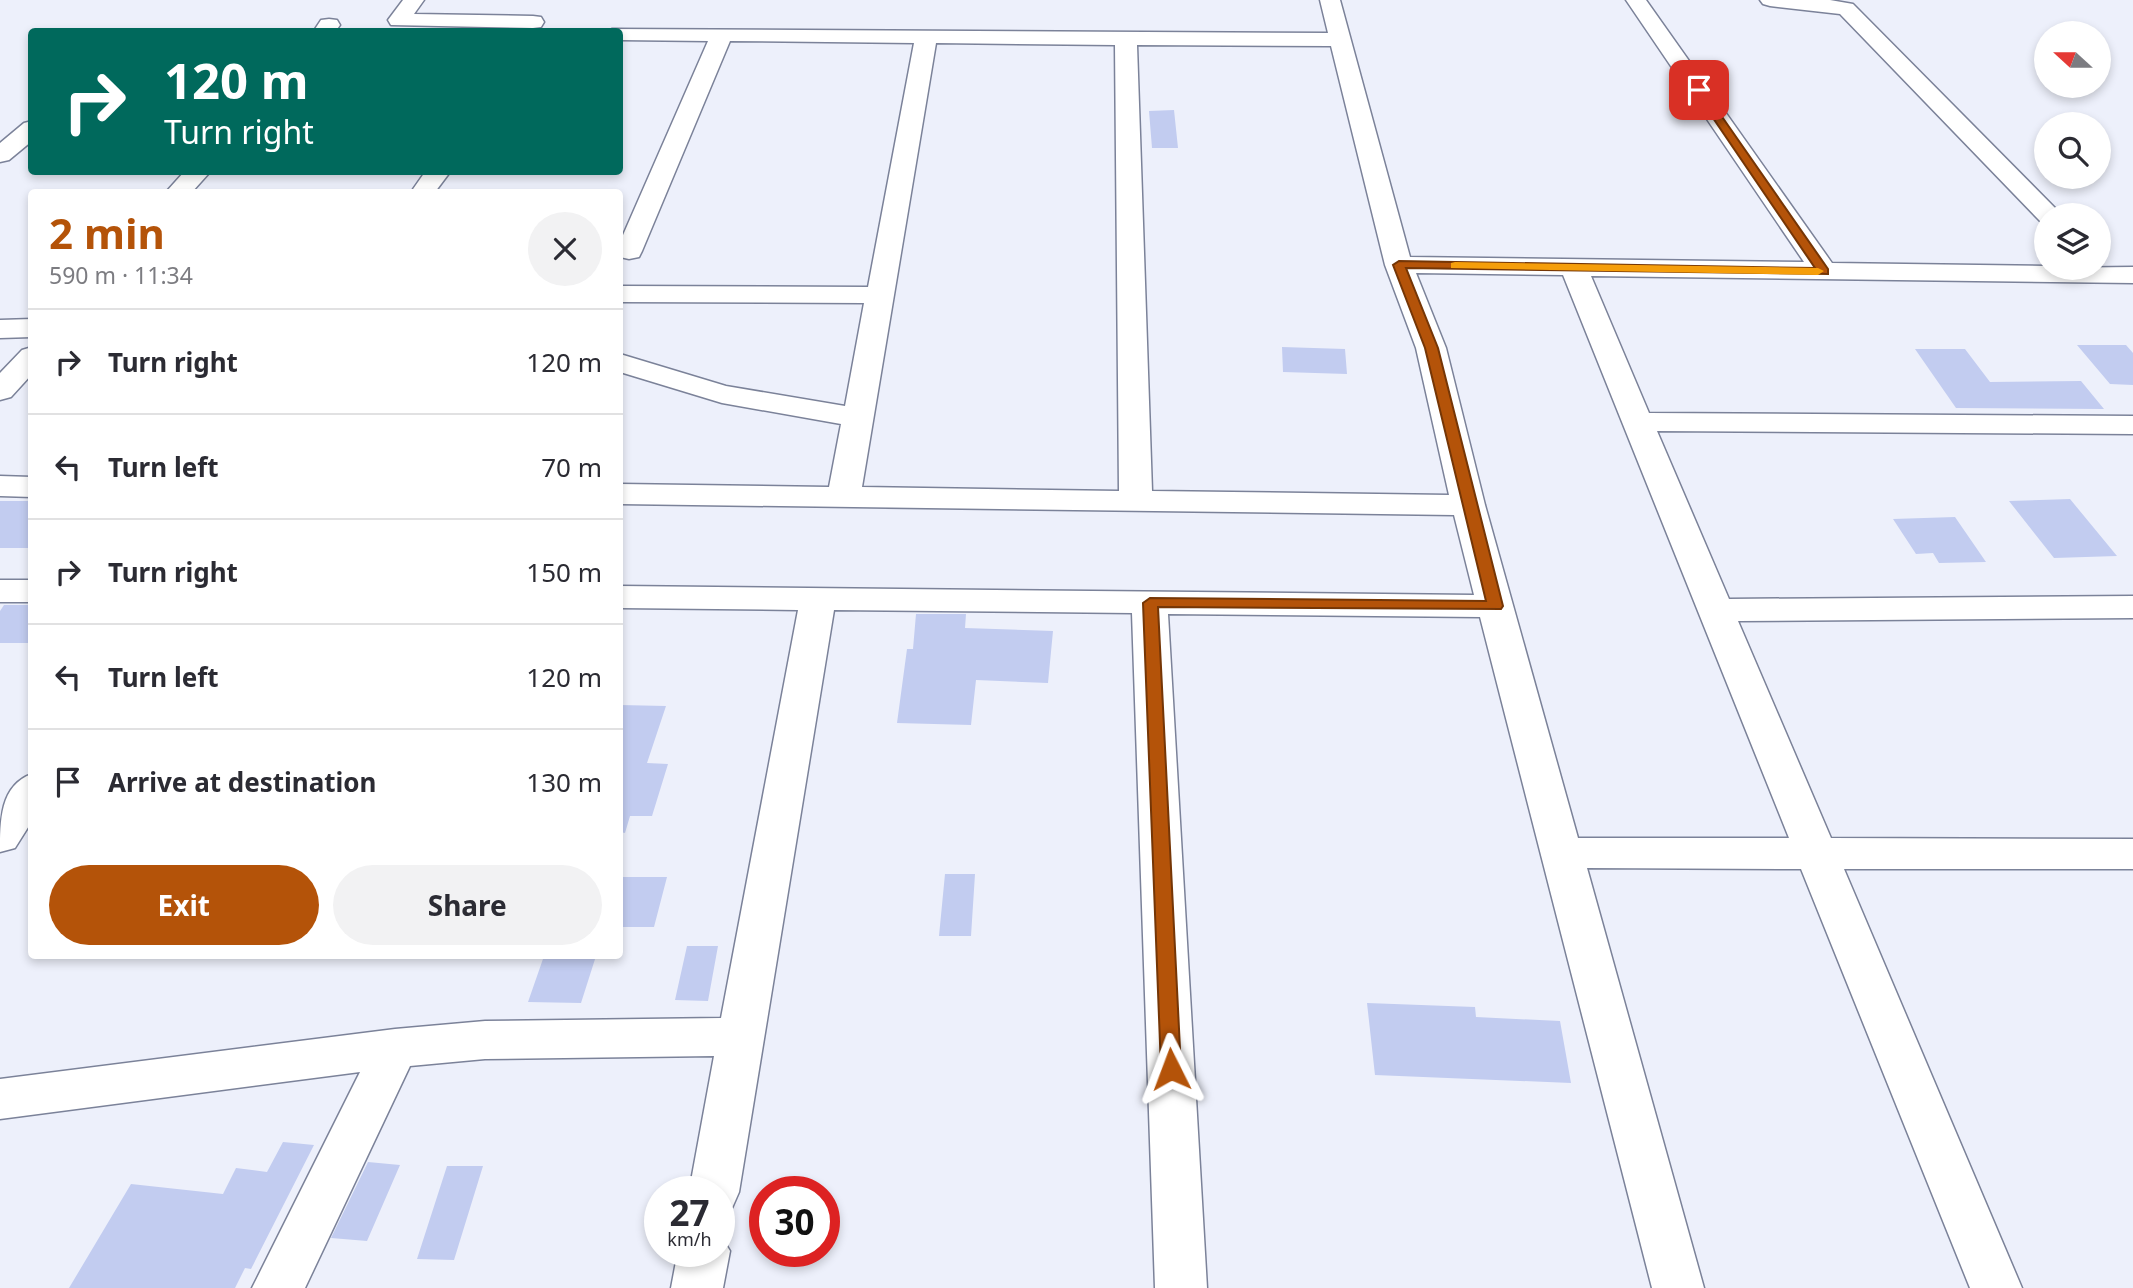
<!DOCTYPE html>
<html lang="en">
<head>
<meta charset="utf-8">
<style>
	body { margin:0; font-family:"Noto Sans",sans-serif; background:#f2f2f3; color:#2b2b33; height:100vh; display:flex; flex-direction:column; font-size:26px; white-space:nowrap }
	* { box-sizing:border-box; margin:0 }
	p { font-size:23px; color:#7c7c81 }
	.icon { flex:none; width:38px; height:38px; fill:none; stroke:currentColor; stroke-width:2; stroke-linecap:round; stroke-linejoin:round }
	.map { position:relative; flex:1; overflow:hidden }
	.drawer { position:absolute; left:28px; top:189px; width:595px; height:770px; display:flex; flex-direction:column; background:#fff; border-radius:7px; box-shadow:0 4px 10px #0003 }
	.drawer>* { flex:none }
	.guide { position:absolute; left:28px; top:28px; width:595px; height:147px; border-radius:7px; box-shadow:0 4px 10px #0003; background:#00695c; color:#fff; overflow:hidden }
	.needle { width:46px; rotate:291deg }
	.fabs { position:absolute; left:2034px; top:21px; display:grid; gap:14px }
	.fabs a { display:grid; place-items:center; width:77px; height:77px; border-radius:50%; background:#fff; box-shadow:0 4px 10px #0003; font-size:35px }
	.speed { position:absolute; left:644px; top:1176px; display:flex; gap:14px; font-size:35px; font-weight:700; text-align:center }
	.speed>* { display:grid; place-content:center; width:91px; height:91px; border-radius:50%; background:#fff; box-shadow:0 4px 10px #0003; line-height:1 }
	.speed small { font-size:18px; font-weight:400 }
	.speed .limit { border:10px solid #d22; background:#fff; color:#111 }
	.pin { position:absolute; display:grid; place-items:center; width:60px; height:60px; color:#fff; margin:-30px; border-radius:14px; box-shadow:0 4px 10px #0006 }
	.me { position:absolute; width:77px; margin:-38px; rotate:357deg; stroke-linejoin:round; filter:drop-shadow(0 0 5px #0008) }
	.turn { display:flex; align-items:center; gap:24px; height:147px; padding:0 21px; font-size:32px }
	.turn .icon { width:91px; height:91px; stroke-width:2.5 }
	.turn b { display:block; font-size:49px; line-height:60px }
	.round { display:grid; place-items:center; flex:none; width:74px; height:74px; border-radius:37px; background:#f2f2f3 }
	.overview { display:flex; align-items:center; justify-content:space-between; height:119px; padding:0 21px }
	h1 { font-size:42px; font-weight:700; line-height:52px; color:#b45309 }
	.button { display:flex; gap:14px; margin-top:auto; padding:14px 21px }
	.button a { flex:1; height:80px; border-radius:42px; background:#b45309; color:#fff; font-size:28px; font-weight:700; line-height:80px; text-align:center }
	.button a+a { background:#f2f2f3; color:#2b2b33 }
	ul { padding:0; list-style:none }
	li { display:flex; align-items:center; gap:21px; height:105px; padding:0 21px; border-top:2px solid #e1e1e2 }
	li div { flex:1 }
	li b { display:block; font-size:26px }
	li em { font-style:normal }
	.map>svg:first-child { display:block }
	.building { fill:#c2ccf0 }
	.lines { fill:none; stroke-linecap:round; stroke-linejoin:round }
	.minor-casing { stroke:#7b8299; stroke-width:3 }
	.minor { fill:#fff; fill-rule:evenodd }
	.route { fill:#b45309; stroke:#753606; stroke-width:2 }
	.slow { fill:#f59e0b }
</style>
</head>
<body>
<div class="map">
<svg width="2133" height="1288" viewBox="0 0 2133 1288">
	<rect width="100%" height="100%" fill="#edf0fb"/>
	<path class="building" d="M1174,110L1178,148H1152L1149,111Z
		M2077,345H2126L2133,353V385L2110,384Z
		M1282,347L1345,349L1347,374L1283,372Z
		M1915,349H1965L1990,382L2081,381L2104,409L1956,408Z
		M2070,499L2117,556L2054,558L2009,501Z
		M0,501H32V548H0Z
		M1955,517L1986,562L1939,563L1933,553L1916,554L1893,519Z
		M4,605H32V643H0V611Z
		M916,614H966L965,628L1053,631L1048,683L976,680L971,725L897,723L907,649H913Z
		M620,705L666,706L647,763L668,764L652,816H630L625,833L620,832Z
		M945,874H975L971,936H939Z
		M620,877H667L654,927H620Z
		M687,946H718L708,1001L675,1000Z
		M544,956H596L581,1003L528,1002Z
		M1367,1003L1475,1007L1476,1017L1560,1021L1571,1083L1375,1075Z
		M283,1142L314,1145L251,1269L245,1268L235,1288H69L131,1184L223,1194L236,1168L267,1172Z
		M368,1162L400,1165L367,1241L331,1238Z
		M447,1166H483L454,1260L417,1259Z"/>
	<g class="lines">
		<g class="minor-casing">
			<path id="minor" d="M403,0H424L414,14L533,16L541,17L544,22L541,27L533,28L391,25L388,20Z
				M1320,0H1340L1410,257L1804,262L1626,0H1646L1832,263L2046,266V268L2133,267V283L1591,276L1649,413L2133,416V434L1657,431L1729,599L2133,596V618L1738,621L1831,838L2133,839V869H1844L2022,1288H1970L1801,869L1587,868L1704,1288H1652L1480,617L1168,614L1207,1288H1155L1132,613L834,610L739,1192L732,1208L719,1212V1192H689L714,1056L485,1059L410,1066L305,1288H252L360,1072L0,1119V1079L395,1029L485,1021L721,1018L798,610L620,608V586L1474,595L1454,515L620,504V484L829,487L841,424L722,403L620,372V354L726,386L845,406L864,303L620,302V286L868,287L914,43L730,41L642,251L639,257L629,259L620,257V242L708,41L620,40V32H611L612,29L1328,33ZM936,43L1115,45L1119,491L862,487ZM1137,45L1331,46L1385,265L1416,348L1449,495L1152,491ZM1416,273L1563,275L1789,838H1578L1485,505L1446,348Z
				M1760,0H1830L1853,4L2062,215H2046V222L2040,221L1840,14L1770,6L1763,4Z
				M329,19L337,20L340,25L335,32H313L321,20Z
				M32,121V141L9,160L0,162V143L24,123Z
				M184,172H210L192,192H166Z
				M425,172H450L435,192H411Z
				M32,319V337L0,338V320Z
				M32,347V374L11,397L0,400V373L22,350Z
				M0,476L32,477V497L0,496Z
				M0,580H32V602H0Z
				M32,774V821L15,848L0,852C0,821 0,785 32,774Z
				M719,1233L730,1251L723,1288H671L678,1251H719Z"/>
		</g>
		<use href="#minor" class="minor"/>
	</g>
	<path class="route" d="M1699,87L1702,88L1828,269V274L1406,268L1438,348L1503,606L1501,609L1158,607L1181,1069L1178,1075L1171,1077L1164,1075L1161,1069L1143,603L1150,598L1486,601L1425,348L1393,265L1399,261L1815,268L1694,90Z"/>
	<path class="slow" d="M1455,262L1818,268L1824,271L1818,275L1451,268V263Z"/>
</svg>
<div class="fabs">
<a><svg class="needle" viewBox="-14 -14 28 28"><path d="M0-13l5 13h-10z" fill="#e53935"/><path d="M0 13l5-13h-10z" fill="#7c7c81"/></svg></a>
<a><svg class="icon" aria-label="search" viewBox="0 0 24 24"><circle cx="10" cy="10" r="6"/><path d="M15 15l6 6"/></svg></a>
<a><svg class="icon" aria-label="layers" viewBox="0 0 24 24"><path d="M12 4l9 5-9 5-9-5zM3 14l9 5 9-5"/></svg></a>
</div>
<div class="speed"><div>27<small>km/h</small></div><div class="limit">30</div></div>
<div class="pin" style="left:1699px;top:90px;background:#d93025"><svg class="icon" aria-label="arrive" viewBox="0 0 24 24"><path d="M6 21V4h12l-3 4 3 4H6"/></svg></div>
<svg class="me" style="left:1171px;top:1069px" viewBox="-20 -20 40 40"><path d="M0-17L14 15 0 8-14 15z" fill="#b45309" stroke="#fff" stroke-width="4"/></svg>
<div class="guide">
<div class="turn"><svg class="icon" aria-label="right" viewBox="0 0 24 24"><path d="M7 20v-9h11M14 6l5 5-5 5"/></svg><div><b>120 m</b>Turn right</div></div>
</div>
<section class="drawer">
<div class="overview"><div><h1>2 min</h1><p>590 m · 11:34</p></div><a class="round"><svg class="icon" aria-label="close" viewBox="0 0 24 24"><path d="M6 6l12 12M18 6L6 18"/></svg></a></div>
<ul>
<li><svg class="icon" aria-label="right" viewBox="0 0 24 24"><path d="M7 20v-9h11M14 6l5 5-5 5"/></svg><div><b>Turn right</b></div><em>120 m</em></li>
<li><svg class="icon" aria-label="left" viewBox="0 0 24 24"><path d="M17 20v-9H6M10 6l-5 5 5 5"/></svg><div><b>Turn left</b></div><em>70 m</em></li>
<li><svg class="icon" aria-label="right" viewBox="0 0 24 24"><path d="M7 20v-9h11M14 6l5 5-5 5"/></svg><div><b>Turn right</b></div><em>150 m</em></li>
<li><svg class="icon" aria-label="left" viewBox="0 0 24 24"><path d="M17 20v-9H6M10 6l-5 5 5 5"/></svg><div><b>Turn left</b></div><em>120 m</em></li>
<li><svg class="icon" aria-label="arrive" viewBox="0 0 24 24"><path d="M6 21V4h12l-3 4 3 4H6"/></svg><div><b>Arrive at destination</b></div><em>130 m</em></li>
</ul>
<div class="button"><a>Exit</a><a>Share</a></div>
</section>
</div>
</body>
</html>
